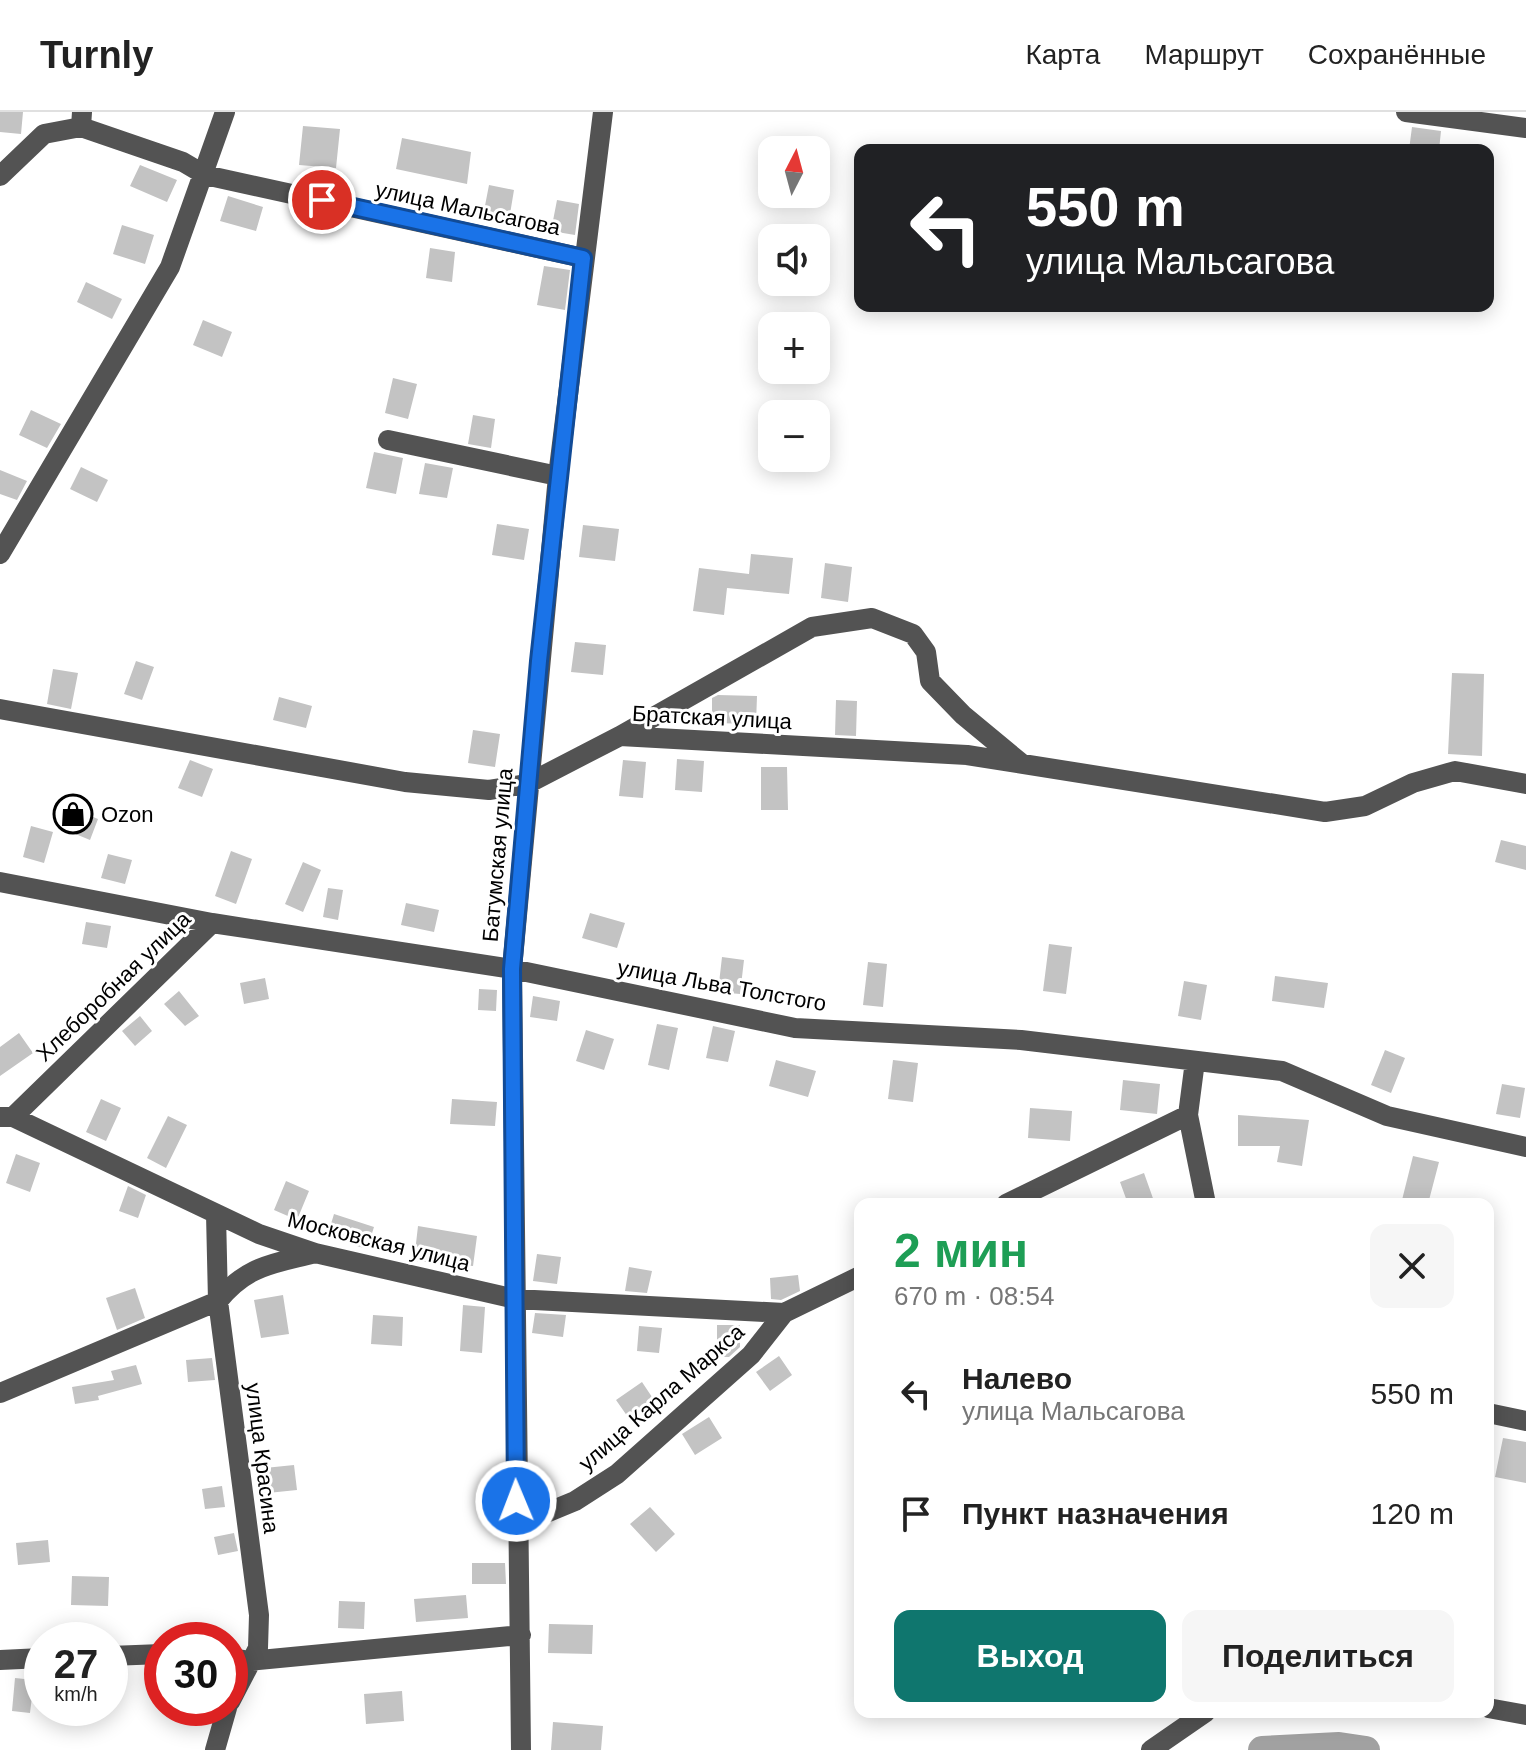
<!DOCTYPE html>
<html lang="ru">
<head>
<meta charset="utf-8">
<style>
	body { margin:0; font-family:Arial,sans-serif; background:#f6f6f6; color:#222; height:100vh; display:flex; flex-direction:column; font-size:30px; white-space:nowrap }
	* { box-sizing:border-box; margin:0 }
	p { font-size:26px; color:#767676 }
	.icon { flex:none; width:44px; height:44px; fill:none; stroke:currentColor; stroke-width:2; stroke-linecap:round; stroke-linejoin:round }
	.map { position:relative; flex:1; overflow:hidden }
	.sheet { position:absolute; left:854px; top:1086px; width:640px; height:520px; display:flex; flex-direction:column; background:#fff; border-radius:16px; box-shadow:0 4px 20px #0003 }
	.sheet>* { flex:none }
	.hud { position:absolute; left:854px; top:32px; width:640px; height:168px; border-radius:16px; box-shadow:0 4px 20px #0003; background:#202124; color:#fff; overflow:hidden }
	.needle { width:52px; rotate:6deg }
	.controls { position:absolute; left:758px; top:24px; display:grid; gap:16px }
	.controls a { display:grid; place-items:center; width:72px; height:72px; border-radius:16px; background:#fff; box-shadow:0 4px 20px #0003; font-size:40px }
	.speed { position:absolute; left:24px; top:1510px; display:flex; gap:16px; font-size:40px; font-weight:700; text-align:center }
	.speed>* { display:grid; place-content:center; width:104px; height:104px; border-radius:50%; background:#fff; box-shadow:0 4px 20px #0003; line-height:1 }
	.speed small { font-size:20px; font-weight:400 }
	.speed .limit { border:12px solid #d22; background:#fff; color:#111 }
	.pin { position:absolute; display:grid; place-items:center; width:68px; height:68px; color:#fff; margin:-34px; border:4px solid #fff; border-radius:50%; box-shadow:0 2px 8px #0007 }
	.me { position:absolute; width:88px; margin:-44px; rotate:359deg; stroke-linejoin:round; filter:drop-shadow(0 0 6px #0008) }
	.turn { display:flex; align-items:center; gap:28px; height:168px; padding:0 40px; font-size:36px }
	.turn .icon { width:104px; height:104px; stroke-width:2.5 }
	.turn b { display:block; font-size:56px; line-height:68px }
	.round { display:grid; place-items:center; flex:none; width:84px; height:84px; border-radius:16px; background:#f6f6f6 }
	.head { display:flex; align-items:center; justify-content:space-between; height:136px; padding:0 40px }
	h1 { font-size:48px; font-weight:800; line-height:60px; color:#1e9e55 }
	.cta { display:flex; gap:16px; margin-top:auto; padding:16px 40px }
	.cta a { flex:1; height:92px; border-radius:16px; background:#0f766e; color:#fff; font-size:32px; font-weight:800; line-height:92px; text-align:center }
	.cta a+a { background:#f6f6f6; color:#222 }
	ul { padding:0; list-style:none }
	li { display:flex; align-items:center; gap:24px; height:120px; padding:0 40px }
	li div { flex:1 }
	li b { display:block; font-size:30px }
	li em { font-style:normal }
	header { display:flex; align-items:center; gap:48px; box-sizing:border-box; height:112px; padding:0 40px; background:#fff; border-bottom:2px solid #e0e0e0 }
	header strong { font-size:38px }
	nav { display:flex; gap:44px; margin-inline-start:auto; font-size:28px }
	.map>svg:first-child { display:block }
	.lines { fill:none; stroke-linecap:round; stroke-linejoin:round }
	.river { stroke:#a1a1a1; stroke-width:28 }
	.building { fill:#c3c3c3 }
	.minor { stroke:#535353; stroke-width:20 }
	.route-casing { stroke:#114b97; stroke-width:20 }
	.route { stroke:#1a73e8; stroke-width:14 }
	.labels { text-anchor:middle; stroke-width:6; stroke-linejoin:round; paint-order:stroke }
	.street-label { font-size:22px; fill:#000; stroke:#fff }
	.poi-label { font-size:22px; fill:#000; stroke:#fff; text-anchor:start }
</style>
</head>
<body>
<header>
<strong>Turnly</strong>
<nav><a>Карта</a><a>Маршрут</a><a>Сохранённые</a></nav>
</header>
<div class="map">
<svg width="1526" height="1638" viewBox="0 0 1526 1638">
	<rect width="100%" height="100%" fill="#fff"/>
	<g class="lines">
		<path class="river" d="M1262,1638L1339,1634L1366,1638"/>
	</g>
	<path class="building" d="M0,0H23L21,22L0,20Z
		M303,14L340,17L336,56L299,53Z
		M1412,15L1441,19L1439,38H1409Z
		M402,26L471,40L467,72L396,57Z
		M140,53L177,68L167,90L130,74Z
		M489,73L514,78L509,108L483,104Z
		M228,84L263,95L256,119L220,109Z
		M557,88L579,92L575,123L551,119Z
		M122,113L154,123L145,152L113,142Z
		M430,136L455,140L452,170L426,166Z
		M544,154L570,158L565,198L537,193Z
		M86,170L122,187L112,207L77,190Z
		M203,208L232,220L222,245L193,233Z
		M393,266L417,272L408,307L385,301Z
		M31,298L61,312L47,336L19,323Z
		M473,303L495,307L491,336L468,332Z
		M374,340L403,346L396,382L366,376Z
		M425,351L453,356L447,386L419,382Z
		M81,355L108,368L97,390L70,377Z
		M0,358L27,369L17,388L0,382Z
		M497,412L529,417L524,448L492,443Z
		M583,413L619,417L615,449L579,445Z
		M751,442L793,446L789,482L727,476L724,503L693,499L699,456L749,462Z
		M825,451L852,455L848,490L821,486Z
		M575,530L606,533L603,563L571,560Z
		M136,549L154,555L142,588L124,582Z
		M53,557L78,561L71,597L47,592Z
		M1452,561L1484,562L1482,644L1448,642Z
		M718,583L757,584L756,612L712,611V586Z
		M279,585L312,594L306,616L273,608Z
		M836,588L857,589L856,624L835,623Z
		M473,618L500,622L495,655L468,651Z
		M677,647L704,649L702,680L675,678Z
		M190,648L213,657L202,685L178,676Z
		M623,648L646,650L643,686L619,684Z
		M761,655H787L788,698H761Z
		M69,695L98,707L90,728L61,716Z
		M31,714L53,720L44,751L23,745Z
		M1501,728L1526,734V758L1495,750Z
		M231,739L252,747L236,792L215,784Z
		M108,742L132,748L125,772L101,766Z
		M303,750L321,758L303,800L285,792Z
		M328,776L343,778L338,808L323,805Z
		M406,791L439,798L434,820L401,813Z
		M590,801L625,811L617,836L582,826Z
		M86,810L111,814L107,836L82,832Z
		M1049,832L1072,835L1066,882L1043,879Z
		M722,845L744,848L740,882L718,880Z
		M868,850L887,852L883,895L863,893Z
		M1275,864L1328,871L1324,896L1272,889Z
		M265,866L269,887L244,892L240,871Z
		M1184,869L1207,873L1201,908L1178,904Z
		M479,877L497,878L496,899L478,898Z
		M179,879L199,904L185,914L164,892Z
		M533,884L560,889L557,909L530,905Z
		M140,904L152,919L135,934L122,919Z
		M657,912L678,916L669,958L648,953Z
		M713,914L735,919L728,950L706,946Z
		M586,918L614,927L604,958L576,949Z
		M19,921L33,941L0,964V935Z
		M1385,938L1405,946L1391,981L1371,973Z
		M776,948L816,959L808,985L769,974Z
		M893,948L918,951L913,990L888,987Z
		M1123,968L1160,972L1157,1002L1120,998Z
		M1502,972L1525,976L1520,1006L1496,1002Z
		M101,987L121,996L106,1029L86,1020Z
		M452,987L497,990L495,1014L450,1012Z
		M1030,996L1072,999L1070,1029L1028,1026Z
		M1238,1003L1309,1008L1302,1054L1277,1050L1280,1034H1238Z
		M168,1004L187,1013L166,1056L147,1046Z
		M16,1042L40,1051L30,1080L6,1071Z
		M1413,1044L1439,1050L1428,1092H1401Z
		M1144,1061L1155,1092H1128L1120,1070Z
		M286,1069L309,1079L297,1108L274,1098Z
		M128,1074L146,1083L138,1106L119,1099Z
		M334,1102L374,1115L367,1137L327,1125Z
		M418,1114L477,1124L473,1154L414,1149Z
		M537,1142L561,1145L557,1172L533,1169Z
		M629,1155L652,1159L647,1181L625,1179Z
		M798,1163L800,1179L781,1188L771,1187L770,1166Z
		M135,1176L145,1206L117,1218L106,1186Z
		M283,1183L289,1222L261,1226L254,1188Z
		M463,1193L485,1195L482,1241L460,1239Z
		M535,1201L566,1203L563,1225L532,1221Z
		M373,1203L403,1205L402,1234L371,1232Z
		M717,1213H740V1235L729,1245H717Z
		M639,1214L662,1216L659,1241L637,1239Z
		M779,1244L792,1263L770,1279L756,1260Z
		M212,1246L215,1268L188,1270L186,1248Z
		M136,1253L142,1272L98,1284L99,1288L75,1292L72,1275L114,1268L111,1259Z
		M642,1270L656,1291L630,1308L616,1288Z
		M709,1305L722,1326L695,1343L682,1322Z
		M1503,1326L1526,1330V1371L1495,1365Z
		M294,1353L297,1378L258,1382L255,1357Z
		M222,1374L225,1395L205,1397L202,1377Z
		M650,1395L675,1422L656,1440L630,1412Z
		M234,1421L238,1439L218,1443L214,1425Z
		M48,1428L50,1450L18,1453L16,1431Z
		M472,1451H505L506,1472H472Z
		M72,1464L109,1465L108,1494L71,1493Z
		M466,1483L468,1506L416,1510L414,1487Z
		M339,1489L365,1490L364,1517L338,1516Z
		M549,1512L593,1513L592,1542L548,1541Z
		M15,1566L34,1568L30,1601L12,1599Z
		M402,1579L404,1609L366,1612L364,1582Z
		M553,1610L603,1614L601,1638H551Z"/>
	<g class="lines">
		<path class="minor" d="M82,0L81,15L183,50L205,63L583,146
			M1406,0L1526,16
			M0,64L44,22L81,15
			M388,328L558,364
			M0,442L170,155L225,0
			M0,597L405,670L489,678L527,672L620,624L967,643L1325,700L1365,694L1413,671L1455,659L1526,672
			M620,624L812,515L872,506L913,522L926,540L930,569L963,603L1021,651
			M0,770L212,811L512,857L795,916L1021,928L1282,959L1387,1004L1526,1035
			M1188,1003L1206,1092
			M0,1005H13L259,1122L315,1141L515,1187L784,1201L860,1164
			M13,1005L212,811
			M1006,1092L1188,1003L1195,949
			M216,1102L218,1189L259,1503L258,1536L230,1590
			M0,1281L218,1189C247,1153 273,1152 315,1141
			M1488,1301L1526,1309
			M517,1413L575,1389L617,1362L751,1243L784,1201
			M110,1544L162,1542
			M230,1546L249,1549L521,1523
			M0,1548L42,1546
			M1488,1596L1526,1603
			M215,1638L227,1596
			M521,1638L512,857L558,364L603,0
			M1151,1638L1206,1600"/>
	</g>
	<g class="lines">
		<g class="route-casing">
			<path id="route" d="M322,88L583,146L539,549L512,857L516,1389"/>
		</g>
		<use href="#route" class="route"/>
	</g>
	<defs>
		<g id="shop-ring" transform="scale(2)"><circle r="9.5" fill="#fff" stroke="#000" stroke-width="1.5"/><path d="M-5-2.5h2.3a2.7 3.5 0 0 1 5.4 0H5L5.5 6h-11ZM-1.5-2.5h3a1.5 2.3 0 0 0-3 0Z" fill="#000"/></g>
	</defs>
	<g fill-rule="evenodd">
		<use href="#shop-ring" x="73" y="702"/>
	</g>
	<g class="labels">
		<g class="street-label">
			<text transform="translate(468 96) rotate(12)" y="8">улица Мальсагова</text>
			<text transform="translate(712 605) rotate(3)" y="8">Братская улица</text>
			<text transform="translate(497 743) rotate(-85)" y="8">Батумская улица</text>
			<text transform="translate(722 873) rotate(10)" y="8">улица Льва Толстого</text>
			<text transform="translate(113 874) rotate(-44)" y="8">Хлеборобная улица</text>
			<text transform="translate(379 1129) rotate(14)" y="8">Московская улица</text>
			<text transform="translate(661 1285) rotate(-41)" y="8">улица Карла Маркса</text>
			<text transform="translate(263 1346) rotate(83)" y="8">улица Красина</text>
		</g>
		<g class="poi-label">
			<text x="101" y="710">Ozon</text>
		</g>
	</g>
</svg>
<div class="controls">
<a><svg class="needle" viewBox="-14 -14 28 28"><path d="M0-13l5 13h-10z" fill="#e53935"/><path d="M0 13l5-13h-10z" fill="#767676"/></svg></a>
<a><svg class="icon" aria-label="sound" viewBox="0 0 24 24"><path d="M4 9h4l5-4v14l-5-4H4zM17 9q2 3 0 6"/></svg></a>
<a>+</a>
<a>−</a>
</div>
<div class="speed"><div>27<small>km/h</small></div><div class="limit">30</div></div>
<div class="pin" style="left:322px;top:88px;background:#d93025"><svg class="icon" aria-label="arrive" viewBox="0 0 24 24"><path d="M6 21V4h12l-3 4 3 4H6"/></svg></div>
<svg class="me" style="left:516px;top:1389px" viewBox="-20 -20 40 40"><circle r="17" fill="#1a73e8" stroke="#fff" stroke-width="3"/><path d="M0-11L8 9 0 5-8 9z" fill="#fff"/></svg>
<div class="hud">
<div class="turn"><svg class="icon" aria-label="left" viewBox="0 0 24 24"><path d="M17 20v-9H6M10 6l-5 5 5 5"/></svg><div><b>550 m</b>улица Мальсагова</div></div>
</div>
<section class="sheet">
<div class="head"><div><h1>2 мин</h1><p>670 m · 08:54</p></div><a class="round"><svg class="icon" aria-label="close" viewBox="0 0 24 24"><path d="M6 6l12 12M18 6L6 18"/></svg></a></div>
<ul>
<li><svg class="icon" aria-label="left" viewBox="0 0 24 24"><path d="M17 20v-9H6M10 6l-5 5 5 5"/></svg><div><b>Налево</b><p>улица Мальсагова</p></div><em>550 m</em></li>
<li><svg class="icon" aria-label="arrive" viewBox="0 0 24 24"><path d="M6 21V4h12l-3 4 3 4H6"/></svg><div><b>Пункт назначения</b></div><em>120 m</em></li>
</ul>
<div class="cta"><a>Выход</a><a>Поделиться</a></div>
</section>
</div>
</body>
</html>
